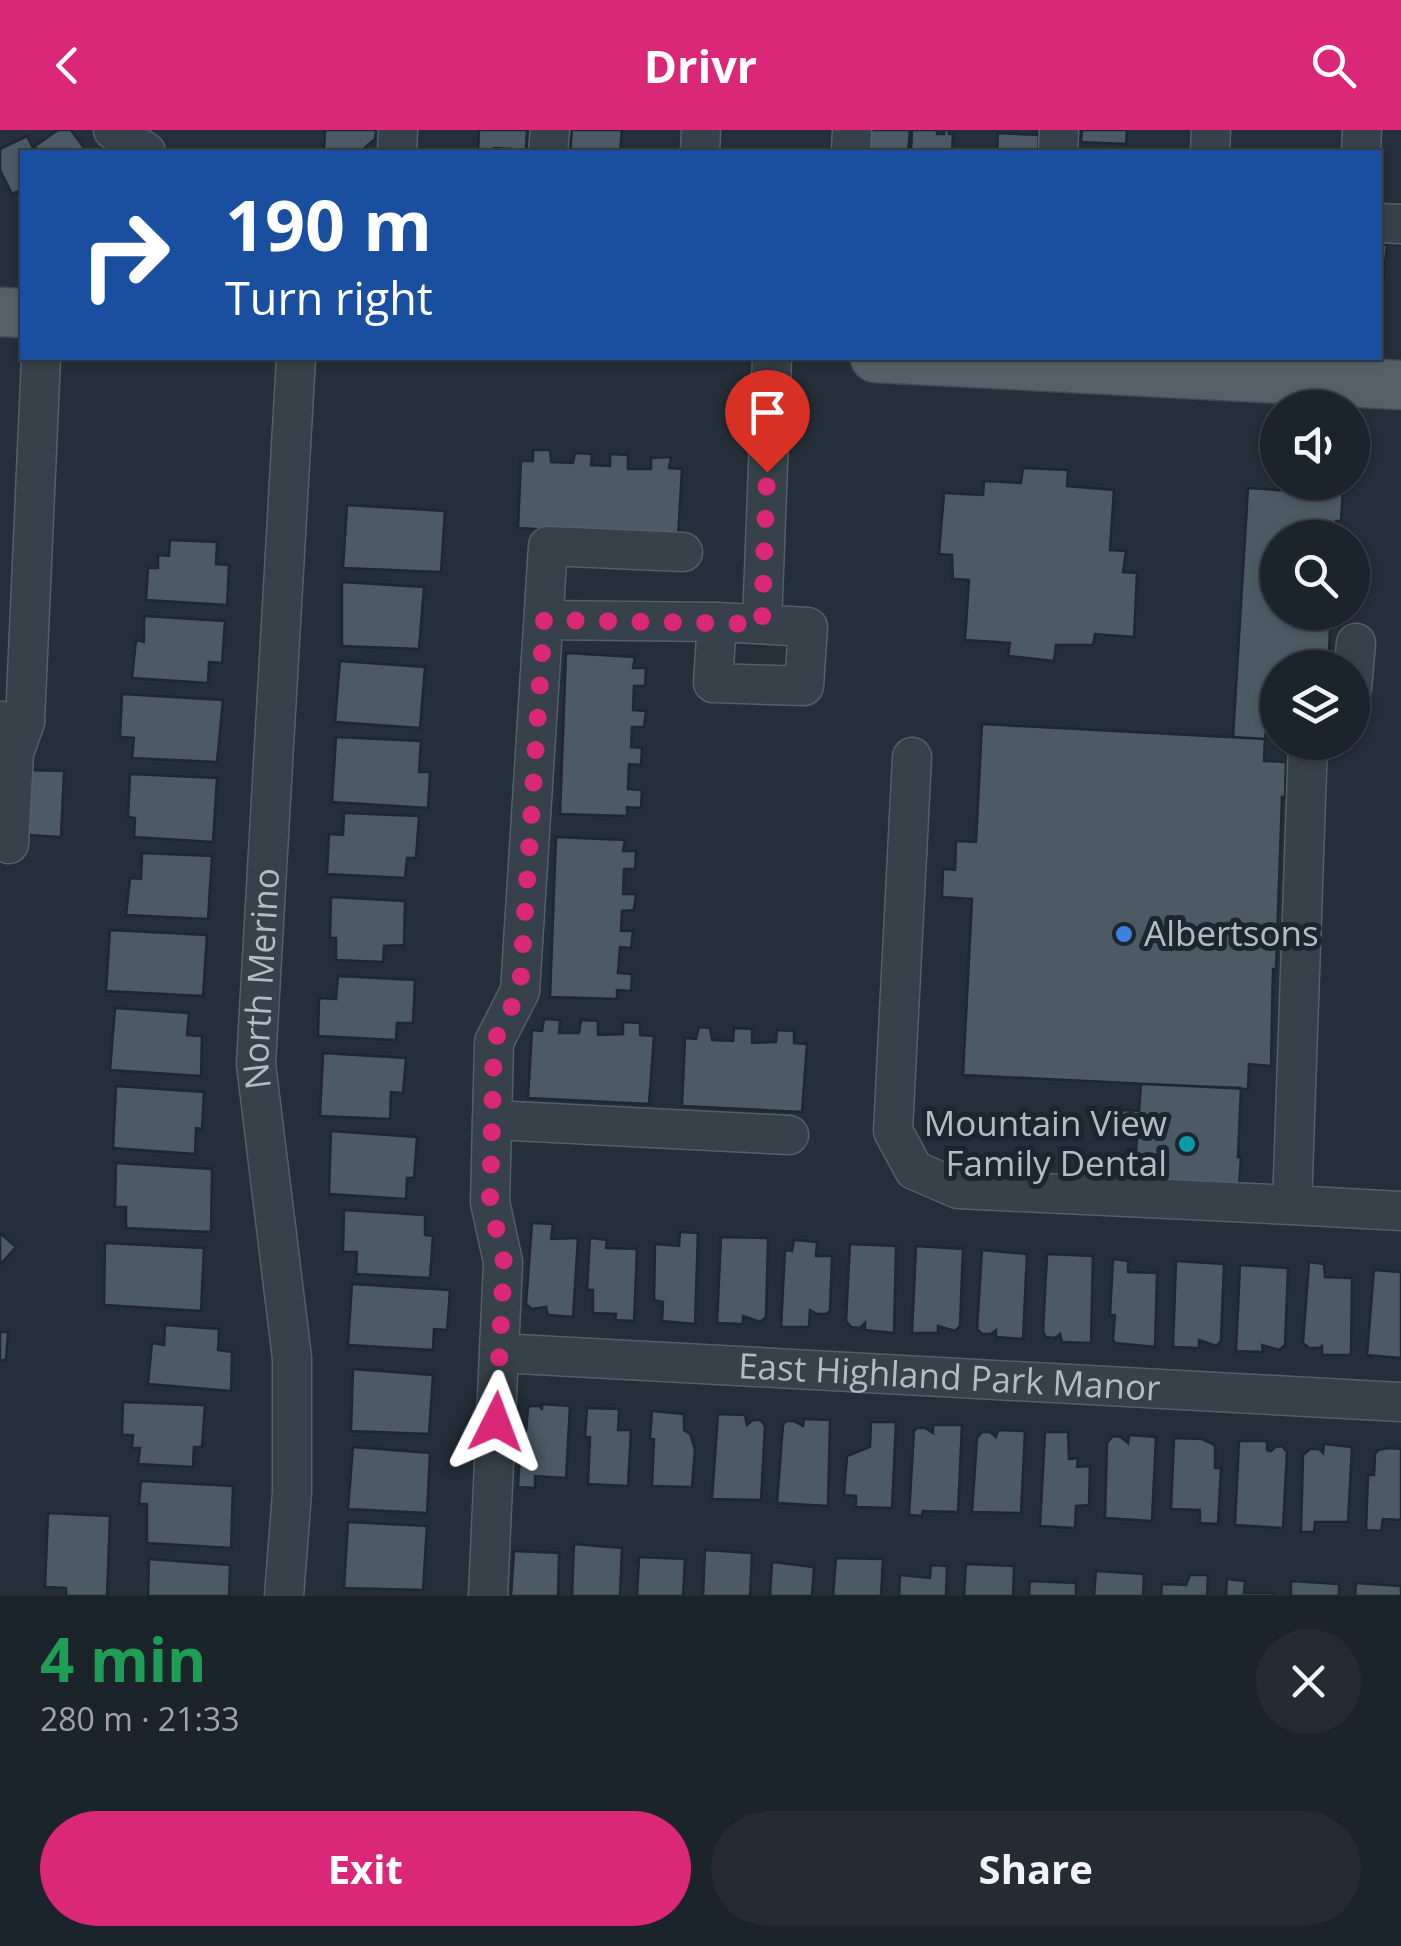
<!DOCTYPE html>
<html lang="en">
<head>
<meta charset="utf-8">
<style>
	body { margin:0; font-family:"Open Sans",sans-serif; background:#242b33; color:#f1f3f6; height:100vh; display:flex; flex-direction:column; font-size:38px; white-space:nowrap }
	* { box-sizing:border-box; margin:0 }
	p { font-size:32px; color:#a0a4a9 }
	.icon { flex:none; width:55px; height:55px; fill:none; stroke:currentColor; stroke-width:2; stroke-linecap:round; stroke-linejoin:round }
	.map { position:relative; height:1466px; overflow:hidden }
	.side { display:flex; flex-direction:column; background:#1b232b; flex:1 }
	.side>* { flex:none }
	.banner { position:absolute; left:20px; top:20px; width:1362px; height:210px; border-radius:0px; box-shadow:0 2px 8px #0004,0 0 0 2px #394047; background:#1a4fa0; color:#fff; overflow:hidden }
	.tools { position:absolute; left:1260px; top:260px; display:grid; gap:20px }
	.tools a { display:grid; place-items:center; width:110px; height:110px; border-radius:50%; background:#1b232b; box-shadow:0 2px 8px #0004,0 0 0 2px #394047; font-size:50px }
	.pin { position:absolute; display:grid; place-items:center; width:85px; height:85px; color:#fff; margin:-102px -42px; border-radius:50% 50% 50% 0; rotate:-45deg; box-shadow:0 0 10px #0007 }
	.pin .icon { rotate:45deg }
	.me { position:absolute; width:110px; margin:-55px; rotate:3deg; stroke-linejoin:round; filter:drop-shadow(0 0 8px #0008) }
	.turn { display:flex; align-items:center; gap:35px; height:210px; padding:0 40px; font-size:45px }
	.turn .icon { width:130px; height:130px; stroke-width:2.5 }
	.turn b { display:block; font-size:70px; line-height:85px }
	.round { display:grid; place-items:center; flex:none; width:105px; height:105px; border-radius:52px; background:#242b33 }
	.head { display:flex; align-items:center; justify-content:space-between; height:170px; padding:0 40px }
	h1 { font-size:60px; font-weight:700; line-height:75px; color:#1e9e55 }
	.button { display:flex; gap:20px; margin-top:auto; padding:20px 40px }
	.button a { flex:1; height:115px; border-radius:60px; background:#db2777; color:#fff; font-size:40px; font-weight:700; line-height:115px; text-align:center }
	.button a+a { background:#242b33; color:#f1f3f6 }
	header { display:flex; justify-content:space-between; align-items:center; height:130px; padding:0 40px; background:#db2777; color:#fff; font-size:45px; font-weight:700 }
	.map>svg:first-child { display:block }
	.building { fill:#4c5a64; stroke:#1e2830; stroke-width:2.5 }
	.lines { fill:none; stroke-linecap:round; stroke-linejoin:round }
	.minor-casing { stroke:#555f67; stroke-width:41 }
	.major-casing { stroke:#404a52; stroke-width:51 }
	.minor { stroke:#374149; stroke-width:38 }
	.major { stroke:#556069; stroke-width:48 }
	.route { stroke:#db2777; stroke-width:18; stroke-dasharray:0 32.4 }
	.shop-dot { fill:#3f7fe0; stroke:#1c262e; stroke-width:4 }
	.culture-dot { fill:#0f9aa8; stroke:#1c262e; stroke-width:4 }
	.labels { text-anchor:middle; stroke-width:10; stroke-linejoin:round; paint-order:stroke }
	.poi-label { font-size:35px; fill:#b2bcc5; stroke:#1c262e; text-anchor:start }
	.street-label { font-size:35px; fill:#b2bcc5; stroke:#1c262e }
</style>
</head>
<body>
<header><svg class="icon" aria-label="back" viewBox="0 0 24 24"><path d="M15 5l-7 7 7 7"/></svg>Drivr<svg class="icon" aria-label="search" viewBox="0 0 24 24"><circle cx="10" cy="10" r="6"/><path d="M15 15l6 6"/></svg></header>
<div class="map">
<svg width="1401" height="1466" viewBox="0 0 1401 1466">
	<rect width="100%" height="100%" fill="#242f39"/>
	<path class="building" d="M58,0H71L87,22H40L35,16Z
		M325,0H381L376,1L375,9L360,22H324Z
		M479,0H527L526,20L494,18L493,22H478Z
		M572,0H622L620,22H570Z
		M870,0H910L908,22H869Z
		M912,0H937V4H944V0H949V4H953L952,22H911Z
		M1082,0H1127L1126,14L1081,12Z
		M998,3L1039,5L1038,22H997Z
		M27,6L35,22H22V59L12,64L0,40V19Z
		M1380,114L1387,115L1382,160H1380Z
		M533,320H550L551,332L573,333L575,323L592,324L591,335L610,336V324L628,325V339H651V328L671,327L669,338L682,339L678,407L518,398L521,331H533Z
		M1023,338L1068,340L1067,356L1114,360L1110,420L1126,421L1123,442L1137,443L1134,507L1095,504L1093,515H1056L1054,531L1008,526L1010,513L965,510L969,450L953,449L952,425L939,424L944,363L983,365L984,351L1021,353Z
		M1310,357L1343,359L1341,391H1336L1335,408H1278V482H1331L1328,538H1278V591L1266,601L1265,609L1233,607L1248,358L1309,362Z
		M347,375L445,381L441,442L343,438Z
		M170,410L217,412L216,434L229,435L227,475L146,470L148,438H158V425L169,426Z
		M342,452L424,457L419,519L342,516Z
		M144,486L225,491L222,533L209,532L208,553L132,548L136,510L144,512Z
		M566,523L635,527L633,538H646L645,556H634L633,580L646,581L644,597H632L631,617L642,618L641,635L629,634L628,659L642,660L641,678L627,677V686L560,684Z
		M340,531L425,537L420,598L335,592Z
		M122,564L223,570L217,632L132,628L134,608L120,607Z
		M982,594L1265,609L1264,631L1286,632L1285,668L1282,667L1276,839H1273L1271,936L1249,934L1248,959L963,945L972,769L942,767L943,739L955,740L956,711L976,712Z
		M336,607L421,611L419,642H430L428,678L332,672Z
		M29,640L64,641L61,707L26,705Z
		M130,644L217,648L213,712L134,707L135,688L128,687Z
		M344,683L419,686L416,728H407L405,748L327,744L329,704L343,705Z
		M556,707L625,710L623,721H636L635,739H624L623,764H636L634,780L622,781L621,801H633L631,818L620,817L618,843L632,844L631,861L617,860V869L550,867Z
		M142,723L212,726L208,789L126,785L130,748L141,749Z
		M331,767L405,771L404,815L384,816L383,832L336,830V808H330Z
		M110,800L207,805L203,866L106,861Z
		M338,846L415,850L413,893H397L396,910L318,906L319,868L336,869Z
		M115,878L189,883L187,905L202,906L201,946L110,940Z
		M544,889L560,890L559,903H579L581,890L598,891V905L623,904V892L640,893V905L654,906L649,974L528,968L532,900L542,901Z
		M699,897L710,898L712,910L733,911L734,898L752,899V913L776,912L777,900L794,901V913L807,914L802,982L682,976L685,908L696,909Z
		M323,923L406,928L403,963L391,962L390,989L320,986Z
		M1141,954L1241,958L1238,1027H1241L1239,1057L1135,1050L1137,1001L1121,1000L1122,980L1139,981Z
		M116,956L204,962L202,999L196,998L195,1024L113,1018Z
		M331,1001L417,1007L414,1048H407L406,1069L329,1064Z
		M116,1033L212,1039L211,1102L126,1098V1077H115Z
		M344,1080L425,1085V1105L433,1106L430,1148L356,1144L357,1122H343Z
		M532,1093L553,1094L551,1109L578,1108L573,1187L548,1185L546,1177L532,1179L526,1174Z
		M680,1102L698,1103L695,1194L662,1191L663,1172L654,1170L655,1114L679,1116Z
		M0,1103L16,1117L0,1135Z
		M721,1107L768,1108L766,1187L760,1192L743,1186V1194L717,1193Z
		M590,1108L607,1110L606,1118L637,1119L634,1191L615,1190L616,1184L593,1183V1160H587Z
		M794,1110L817,1112L816,1126H832L830,1181L826,1184H817L810,1180L809,1197H781L785,1120L792,1121Z
		M105,1113L204,1118L201,1181L104,1175Z
		M850,1114L896,1116L894,1203L865,1200V1193L860,1198L851,1197L846,1191Z
		M916,1116L963,1119L960,1196L955,1201L938,1196V1203H912Z
		M982,1120L1027,1124L1023,1209L996,1207V1200L991,1204H982L977,1199Z
		M1047,1124L1093,1126L1091,1213L1062,1212L1060,1204L1055,1208L1046,1207L1043,1202Z
		M1113,1129L1128,1131V1142L1157,1143L1155,1217L1115,1213L1113,1209L1115,1185H1110Z
		M1176,1131L1224,1134L1221,1211L1216,1216L1199,1210V1218L1173,1217Z
		M1309,1132L1324,1134L1325,1147L1352,1148L1351,1225H1322V1216L1319,1218H1309L1303,1213Z
		M1240,1135L1288,1138L1285,1215L1279,1220L1262,1215L1263,1222L1236,1221Z
		M1374,1140L1401,1142V1228L1367,1225Z
		M352,1154L450,1160L447,1200L434,1199L433,1220L348,1215Z
		M165,1195L219,1199L218,1220L232,1222L231,1261L148,1254L152,1213L164,1215Z
		M0,1202H8L6,1230H0Z
		M353,1239L433,1245L429,1304L351,1301Z
		M123,1272L205,1275L202,1317H194L193,1337L138,1334L140,1318H132L133,1305H122Z
		M542,1274L570,1276L566,1348L535,1346V1358L518,1357L521,1301H526L528,1278L530,1276H540L542,1280Z
		M587,1278L619,1279L618,1300H631L628,1356L588,1354L590,1307H585Z
		M652,1281L684,1284V1300L690,1304L695,1319L692,1357L652,1356L654,1309L650,1308Z
		M718,1284L745,1285L747,1295L753,1290H761L765,1296L761,1370L712,1369Z
		M804,1289L830,1290L828,1376L777,1373L783,1295L786,1291H794L803,1296Z
		M871,1292H896L892,1378L856,1377V1366L844,1365L847,1326L870,1317Z
		M933,1295H962L958,1382L923,1381L922,1386L909,1385L914,1301L917,1298H925L933,1303Z
		M998,1300L1025,1301L1021,1383L972,1382L977,1308L982,1302H990L996,1307Z
		M1045,1302H1068L1069,1329L1078,1328L1077,1337L1090,1336L1089,1375L1076,1376L1075,1398L1040,1396Z
		M1129,1305L1156,1307L1152,1391L1105,1388L1107,1313L1113,1306L1121,1307L1128,1313Z
		M1174,1308L1202,1309L1215,1315V1338H1221L1218,1394L1200,1393V1380L1171,1379Z
		M1239,1311H1267V1320L1271,1321L1275,1317L1282,1316L1287,1322L1283,1398L1235,1395Z
		M1324,1314L1352,1317L1348,1392H1315L1314,1402H1301L1303,1325L1310,1319H1319L1323,1323Z
		M353,1317L430,1323L427,1383L348,1379Z
		M1389,1318L1401,1319V1390L1383,1389L1381,1401L1366,1400L1368,1345H1374L1375,1324L1378,1320Z
		M141,1351L233,1356L231,1418L147,1413V1374H139Z
		M48,1383L110,1386L107,1466H66V1458L45,1457Z
		M348,1392L427,1396L423,1460L344,1458Z
		M574,1414L622,1418L620,1466H572Z
		M705,1420L752,1423L750,1466H703Z
		M514,1421L559,1423L558,1466H511Z
		M639,1427L685,1429L683,1466H637Z
		M836,1428L883,1429L881,1466H833Z
		M149,1429L230,1435L229,1466H148Z
		M772,1432L814,1437L812,1466H770Z
		M966,1434L1014,1436L1013,1466H964Z
		M931,1435L947,1436L946,1466H899L900,1445L930,1448Z
		M1096,1441L1144,1444L1143,1466H1094Z
		M1190,1445H1208L1207,1466H1161L1162,1454L1186,1455Z
		M1227,1449L1245,1451L1244,1463H1273V1466H1226Z
		M1030,1451L1076,1453V1466H1029Z
		M1291,1451L1339,1454V1466H1291Z
		M1356,1453L1401,1456V1466H1355Z"/>
	<g class="lines">
		<g class="minor-casing">
			<g id="minor">
				<path d="M113,0L146,22"/>
				<path d="M397,22L398,0"/>
				<path d="M548,22L550,0"/>
				<path d="M700,22L701,0"/>
				<path d="M851,22L852,0"/>
				<path d="M1058,22L1059,0"/>
				<path d="M1210,22L1211,0"/>
				<path d="M1361,22L1362,0"/>
				<path d="M1380,93L1401,94"/>
				<path d="M544,490L717,492L713,553L804,556L808,497L717,492"/>
				<path d="M762,494L772,228"/>
				<path d="M1352,558L1356,513"/>
				<path d="M0,591L25,592L41,228"/>
				<path d="M1308,612L1292,1075L1401,1081"/>
				<path d="M912,627L893,1001L914,1040L958,1059L1292,1075"/>
				<path d="M9,714L14,623L25,592"/>
				<path d="M492,990L789,1005"/>
				<path id="s1" d="M500,1223L1401,1272"/>
				<path id="s2" d="M284,1466L292,1363V1228L256,934L296,228"/>
				<path d="M488,1466L503,1132L490,1072L494,912L520,861L548,416L683,422"/>
			</g>
		</g>
		<g class="major-casing">
			<path id="major" d="M0,182L22,183
				M875,228L1401,255"/>
		</g>
		<use href="#minor" class="minor"/>
		<use href="#major" class="major"/>
	</g>
	<g class="lines">
		<path class="route" d="M496,1292L504,1132L490,1072L494,912L520,860L544,490L762,494L767,342"/>
	</g>
	<circle class="shop-dot" cx="1124" cy="804" r="10"/>
	<circle class="culture-dot" cx="1187" cy="1014" r="10"/>
	<g class="labels">
		<g class="poi-label">
			<text x="1144" y="816">Albertsons</text>
			<text x="1167" y="1006" text-anchor="end">Mountain View<tspan x="1167" dy="40">Family Dental</tspan></text>
		</g>
		<g class="street-label">
			<text dy="12" stroke="none"><textPath href="#s2" startOffset="620">North Merino</textPath></text>
			<text dy="12" stroke="none"><textPath href="#s1" startOffset="450">East Highland Park Manor</textPath></text>
		</g>
	</g>
</svg>
<div class="tools">
<a><svg class="icon" aria-label="sound" viewBox="0 0 24 24"><path d="M4 9h4l5-4v14l-5-4H4zM17 9q2 3 0 6"/></svg></a>
<a><svg class="icon" aria-label="search" viewBox="0 0 24 24"><circle cx="10" cy="10" r="6"/><path d="M15 15l6 6"/></svg></a>
<a><svg class="icon" aria-label="layers" viewBox="0 0 24 24"><path d="M12 4l9 5-9 5-9-5zM3 14l9 5 9-5"/></svg></a>
</div>
<div class="pin" style="left:767px;top:342px;background:#d93025"><svg class="icon" aria-label="arrive" viewBox="0 0 24 24"><path d="M6 21V4h12l-3 4 3 4H6"/></svg></div>
<svg class="me" style="left:496px;top:1292px" viewBox="-20 -20 40 40"><path d="M0-17L14 15 0 8-14 15z" fill="#db2777" stroke="#fff" stroke-width="4"/></svg>
<div class="banner">
<div class="turn"><svg class="icon" aria-label="right" viewBox="0 0 24 24"><path d="M7 20v-9h11M14 6l5 5-5 5"/></svg><div><b>190 m</b>Turn right</div></div>
</div>
</div>
<section class="side">
<div class="head"><div><h1>4 min</h1><p>280 m · 21:33</p></div><a class="round"><svg class="icon" aria-label="close" viewBox="0 0 24 24"><path d="M6 6l12 12M18 6L6 18"/></svg></a></div>
<div class="button"><a>Exit</a><a>Share</a></div>
</section>
</body>
</html>
